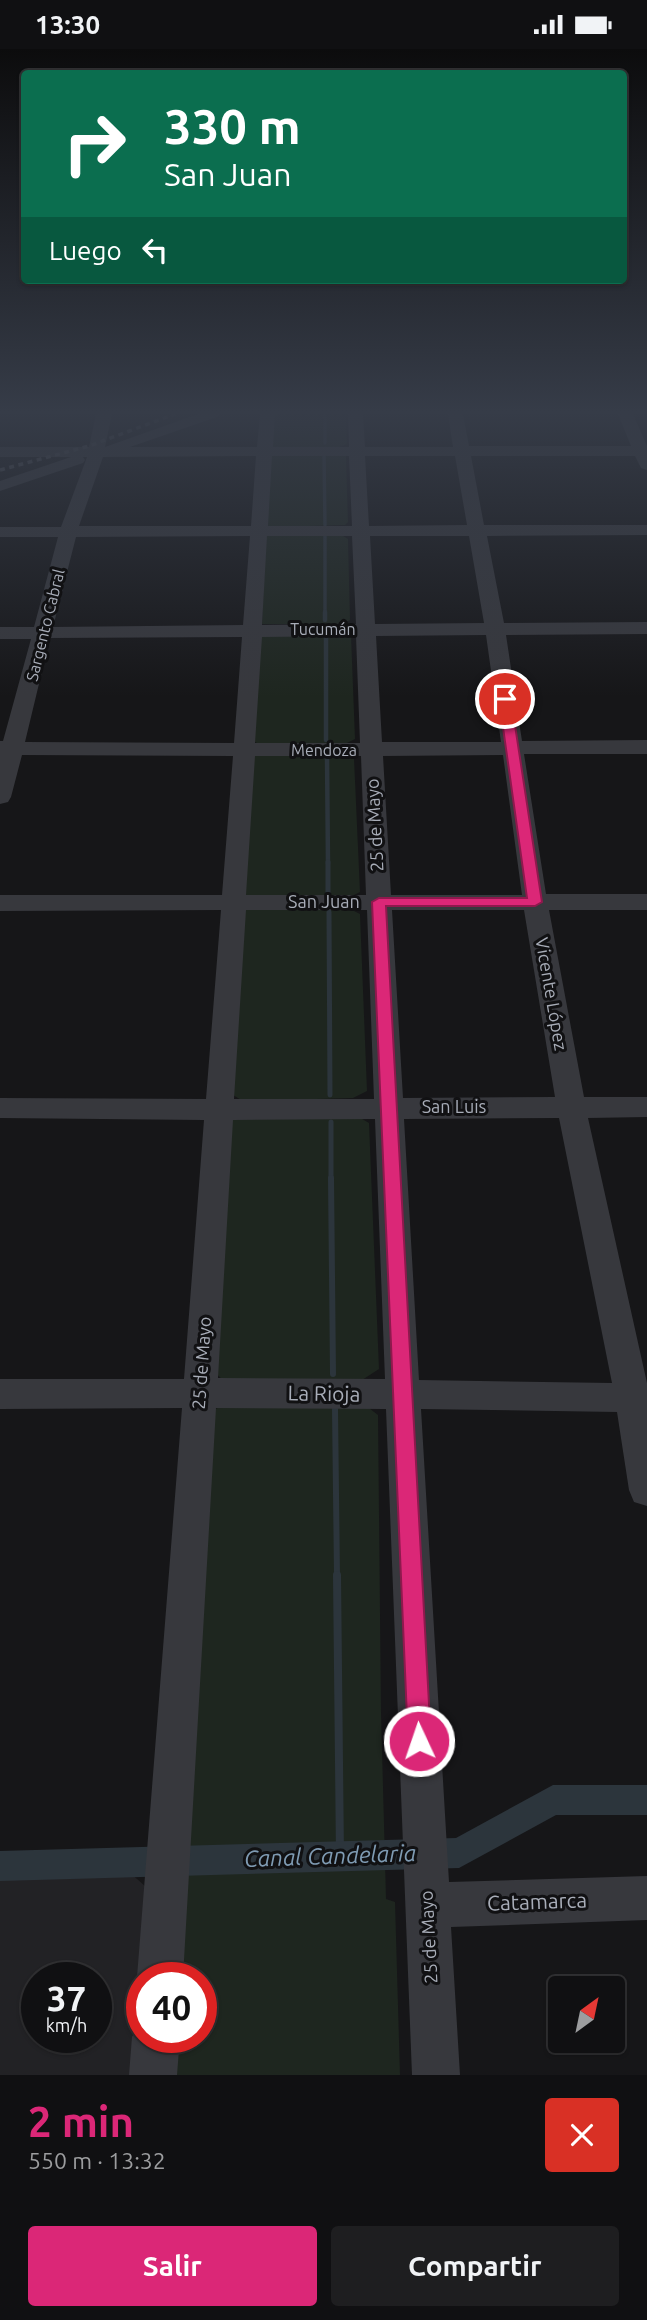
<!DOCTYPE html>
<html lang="es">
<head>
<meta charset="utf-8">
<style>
	body { margin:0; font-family:Ubuntu,sans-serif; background:#1e1e20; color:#f1f3f6; height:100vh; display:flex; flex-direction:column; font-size:26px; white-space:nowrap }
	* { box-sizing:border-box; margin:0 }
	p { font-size:23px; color:#9c9d9f }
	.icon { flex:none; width:38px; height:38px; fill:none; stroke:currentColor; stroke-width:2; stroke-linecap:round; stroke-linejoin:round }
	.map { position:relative; height:2026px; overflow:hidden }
	.panel { display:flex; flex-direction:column; background:#101012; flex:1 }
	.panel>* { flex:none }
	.top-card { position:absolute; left:21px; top:21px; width:606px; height:214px; border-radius:7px; box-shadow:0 2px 5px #0004,0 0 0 2px #303032; background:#0b6e4f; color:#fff; overflow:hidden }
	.needle { width:46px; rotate:33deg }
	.buttons { position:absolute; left:548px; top:1927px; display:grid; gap:14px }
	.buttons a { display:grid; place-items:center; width:77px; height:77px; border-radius:7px; background:#101012; box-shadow:0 2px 5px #0004,0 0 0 2px #303032; font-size:35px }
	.speed { position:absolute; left:21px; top:1913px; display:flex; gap:14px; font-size:35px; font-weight:700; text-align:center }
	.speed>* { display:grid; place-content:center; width:91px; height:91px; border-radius:50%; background:#101012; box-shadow:0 2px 5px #0004,0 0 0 2px #303032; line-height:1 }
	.speed small { font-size:18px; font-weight:400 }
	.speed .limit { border:10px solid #d22; background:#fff; color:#111 }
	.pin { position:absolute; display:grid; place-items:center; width:60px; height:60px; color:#fff; margin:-30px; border:4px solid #fff; border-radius:50%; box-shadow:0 2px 7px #0007 }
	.me { position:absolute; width:77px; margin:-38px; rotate:357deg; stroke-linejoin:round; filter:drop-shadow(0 0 5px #0008) }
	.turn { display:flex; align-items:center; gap:24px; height:147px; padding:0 28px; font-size:32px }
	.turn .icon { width:91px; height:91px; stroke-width:2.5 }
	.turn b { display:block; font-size:49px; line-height:60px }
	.then { display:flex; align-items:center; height:66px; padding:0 28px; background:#0003; gap:14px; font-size:26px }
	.round { display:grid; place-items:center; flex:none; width:74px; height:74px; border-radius:7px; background:#1e1e20 }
	.overview { display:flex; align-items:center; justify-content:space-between; height:119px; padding:0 28px }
	h1 { font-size:42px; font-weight:600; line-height:52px; color:#db2777 }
	.action { display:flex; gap:14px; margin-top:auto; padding:14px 28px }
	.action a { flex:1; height:80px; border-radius:7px; background:#db2777; color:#fff; font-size:28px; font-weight:600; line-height:80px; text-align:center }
	.action a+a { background:#1e1e20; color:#f1f3f6 }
	.status { display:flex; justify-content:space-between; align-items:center; height:49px; padding:0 35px; background:#101012; direction:ltr }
	.status svg { height:19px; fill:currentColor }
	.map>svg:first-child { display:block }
	.built { fill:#222225; fill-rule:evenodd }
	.green { fill:#1e261f }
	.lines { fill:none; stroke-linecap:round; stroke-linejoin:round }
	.stream-far4 { stroke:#2c353c; stroke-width:3.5 }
	.stream-far3 { stroke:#2c353c; stroke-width:4.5 }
	.stream-far2 { stroke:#2c353c; stroke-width:5 }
	.stream-far1 { stroke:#2c353c; stroke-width:6 }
	.stream { stroke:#2c353c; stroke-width:8 }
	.canal { fill:#2c353c; fill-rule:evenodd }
	.minor { fill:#37383d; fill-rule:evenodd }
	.rail { stroke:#4a4c52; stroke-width:3.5; stroke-dasharray:5 4.5; stroke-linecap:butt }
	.route { fill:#db2777; stroke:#8e194d; stroke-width:2 }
	.labels { text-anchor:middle; stroke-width:6; stroke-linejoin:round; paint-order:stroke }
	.far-street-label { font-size:16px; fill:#a8adb8; stroke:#111113 }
	.street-label { font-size:18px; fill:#a8adb8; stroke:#111113 }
	.near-street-label { font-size:21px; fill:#a8adb8; stroke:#111113 }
	.near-water-label { font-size:23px; font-style:italic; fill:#7f9bb3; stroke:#111113 }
</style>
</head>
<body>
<div class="status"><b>13:30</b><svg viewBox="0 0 49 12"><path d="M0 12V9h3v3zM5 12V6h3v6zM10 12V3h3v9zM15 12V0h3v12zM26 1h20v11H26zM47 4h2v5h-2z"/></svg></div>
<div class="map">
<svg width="647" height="2026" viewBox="0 0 647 2026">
	<rect width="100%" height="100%" fill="#161618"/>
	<path class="built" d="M118,1813L165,1855L160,1928H142V1988L153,2026H0V1817ZM37,1928H96V1988H37Z"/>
	<path class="green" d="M271,365H346L347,395L340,398L274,399L270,397Z
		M272,405L346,407L348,473L345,476L270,478L264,475L269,408Z
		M340,485L348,490L350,571L342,575H262L266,487Z
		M257,585L351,586L355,690L345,695L261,696L251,691Z
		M258,704L346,706L354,709L360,843L348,849L253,851L240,844L249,709Z
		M250,858L350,860L360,865L367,1042L353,1049L243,1052L228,1043L239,864Z
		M241,1065L357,1067L369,1074L379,1320L362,1331L224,1332L209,1318L229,1073Z
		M226,1354L365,1356L378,1366L381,1663L386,1850L395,1853L400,2026H157L159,1988H201V1928H163L205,1372L209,1364Z"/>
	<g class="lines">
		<path class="stream-far4" d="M325,365V394
			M324,405L325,476
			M325,486V565"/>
		<path class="stream-far3" d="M325,563V571
			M326,586V691
			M327,707L328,815"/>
		<path class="stream-far2" d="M328,813V846
			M329,863L330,1046
			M331,1073V1131"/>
		<path class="stream-far1" d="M331,1129L333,1325
			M335,1360L337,1527"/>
		<path class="stream" d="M337,1526L340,1807"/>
		<path class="canal" d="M553,1736H647V1766H556L459,1819L0,1832V1802L456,1789Z"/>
		<path class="minor" d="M96,365H112L105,398L198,365H220L217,368L130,398H257L260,365H275L273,398H349L348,365H363L365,398H453L448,365H463L469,397H631L618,365H633L647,397V421L641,419L635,407H471L484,476H647V486L487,487L504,574L647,573V585L506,586L522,692L647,691V705H524L546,845H647V861H549L584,1048H647V1068L588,1069L647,1334V1457L634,1453L629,1441L617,1363L421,1360L449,1833L647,1827V1871L451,1878L460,2026H412L386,1360L216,1359L183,1928H142V1940L137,1928L182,1359L0,1360V1330H184L204,1071L0,1069V1049L206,1050L221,861L0,862V846H222L233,707L22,706L11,748L8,753L0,755V692H3L31,590H0V578H34L58,488H0V478H61L87,408H83L85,411L83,414L0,442V432L71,408H0V398H89ZM256,407L251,477H79L103,408ZM272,407H349L352,477H268ZM365,407H455L467,476L369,477ZM250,487L243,576L53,578L76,488ZM267,487H352L356,575L262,576ZM370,487H469L484,574L375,575ZM486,586L501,693H382L376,587ZM356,587L360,694H255L262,588ZM242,588L234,694L25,693L50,589ZM503,706L522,846H391L383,707ZM255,707H361L366,846H246ZM246,861H367L374,1050H234ZM392,861H524L555,1048L403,1049ZM559,1069L612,1334L419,1331L404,1070ZM375,1070L385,1330L218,1329L233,1071Z
			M142,1970V1988H180L177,2026H129L132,1988Z"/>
		<path class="rail" d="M0,421L89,397L175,365"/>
	</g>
	<linearGradient id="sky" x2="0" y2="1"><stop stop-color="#0c0c0d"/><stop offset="0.56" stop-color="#363c48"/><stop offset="1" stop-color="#363c48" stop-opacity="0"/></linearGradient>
	<rect width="647" height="648" fill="url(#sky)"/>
	<path class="route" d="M505,647L511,650L542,853L535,857H386L431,1692L428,1700L419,1704L411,1700L408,1692L372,853L379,849H527L499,650Z"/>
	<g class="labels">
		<g class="far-street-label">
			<text transform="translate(45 576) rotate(-76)" y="6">Sargento Cabral</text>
			<text x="323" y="586">Tucumán</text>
			<text x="324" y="707">Mendoza</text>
		</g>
		<g class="street-label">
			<text transform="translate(375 776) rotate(-93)" y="6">25 de Mayo</text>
			<text x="324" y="859">San Juan</text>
			<text transform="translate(551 945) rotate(80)" y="6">Vicente López</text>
			<text x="454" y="1064">San Luis</text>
			<text transform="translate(202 1314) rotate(-86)" y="6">25 de Mayo</text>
			<text transform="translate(429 1888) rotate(-93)" y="6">25 de Mayo</text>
		</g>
		<g class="near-street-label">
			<text transform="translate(324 1345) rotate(1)" y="7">La Rioja</text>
			<text transform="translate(537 1853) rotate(-2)" y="7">Catamarca</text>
		</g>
		<g class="near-water-label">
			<text transform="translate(330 1807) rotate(-2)" y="8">Canal Candelaria</text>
		</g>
	</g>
</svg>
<div class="buttons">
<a><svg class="needle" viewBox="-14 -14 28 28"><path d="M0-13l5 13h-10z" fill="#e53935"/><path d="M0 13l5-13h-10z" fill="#9c9d9f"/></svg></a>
</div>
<div class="speed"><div>37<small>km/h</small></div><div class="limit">40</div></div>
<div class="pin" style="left:505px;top:650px;background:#d93025"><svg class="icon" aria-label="arrive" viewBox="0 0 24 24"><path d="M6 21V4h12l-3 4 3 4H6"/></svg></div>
<svg class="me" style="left:419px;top:1692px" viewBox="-20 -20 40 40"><circle r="17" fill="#db2777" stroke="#fff" stroke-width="3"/><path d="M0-11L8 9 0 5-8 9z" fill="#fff"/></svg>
<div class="top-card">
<div class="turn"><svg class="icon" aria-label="right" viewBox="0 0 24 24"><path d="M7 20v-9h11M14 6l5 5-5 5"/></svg><div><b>330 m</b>San Juan</div></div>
<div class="then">Luego<svg class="icon" aria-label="left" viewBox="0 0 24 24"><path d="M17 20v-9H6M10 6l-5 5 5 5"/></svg></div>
</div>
</div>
<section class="panel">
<div class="overview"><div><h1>2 min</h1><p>550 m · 13:32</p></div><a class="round" style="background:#d93025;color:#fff"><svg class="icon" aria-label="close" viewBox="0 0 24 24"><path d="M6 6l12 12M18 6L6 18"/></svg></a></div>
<div class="action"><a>Salir</a><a>Compartir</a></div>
</section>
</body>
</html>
